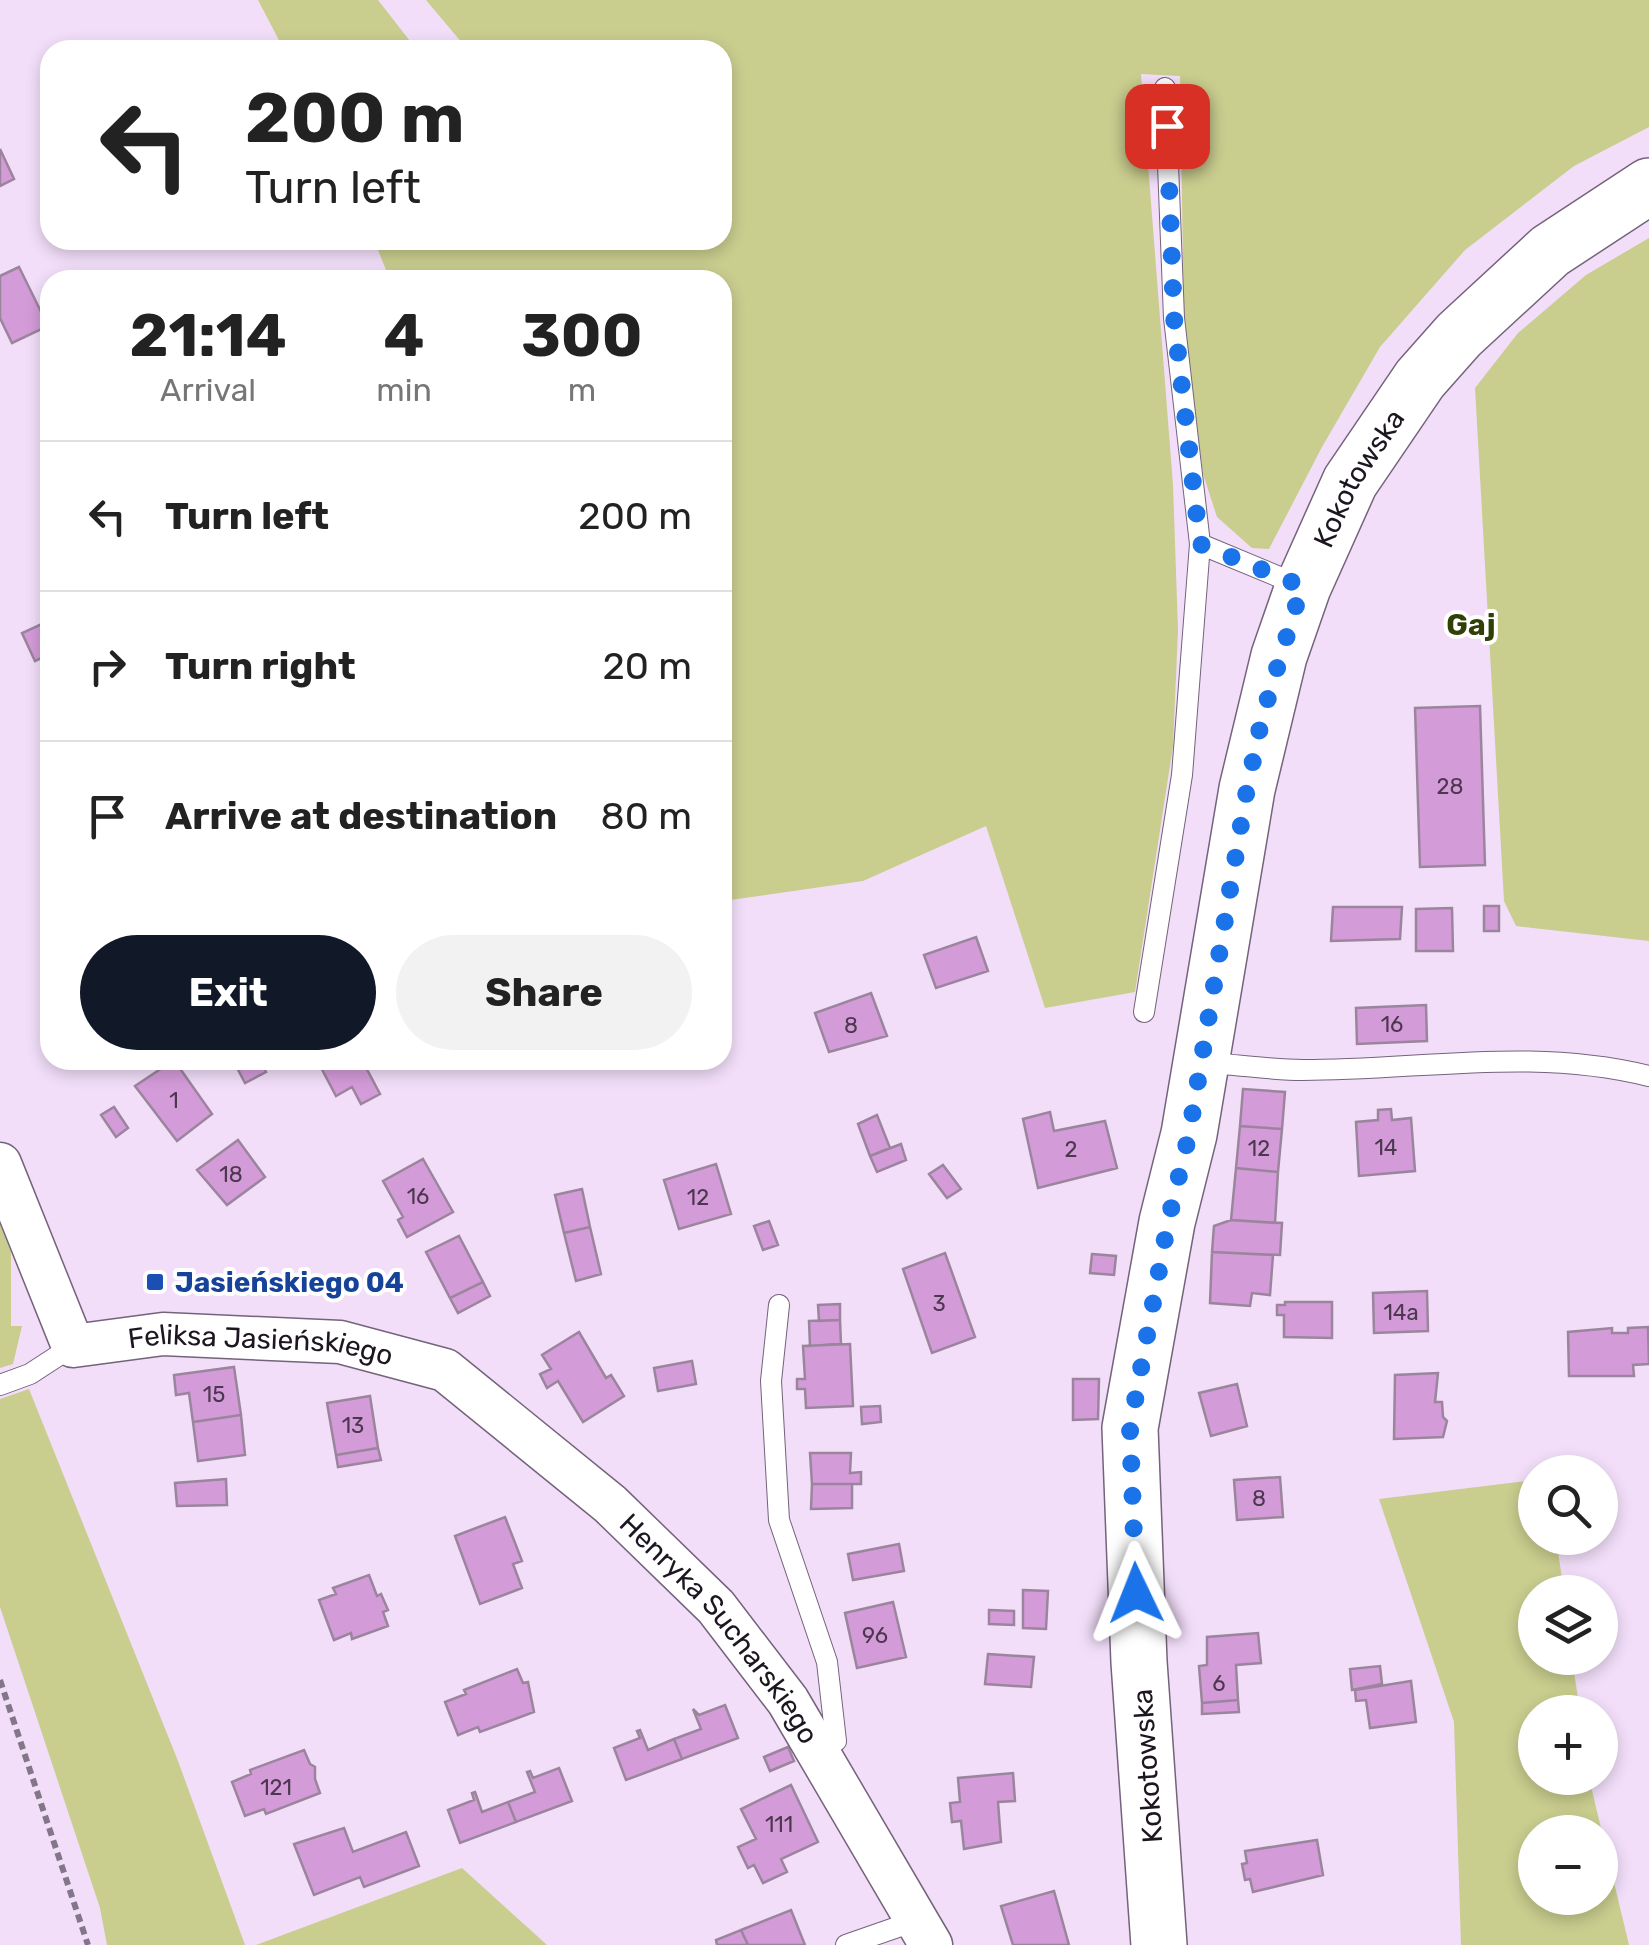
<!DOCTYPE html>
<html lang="en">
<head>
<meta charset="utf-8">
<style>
	body { margin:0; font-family:Rubik,sans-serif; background:#f2f2f2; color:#222; height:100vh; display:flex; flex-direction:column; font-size:38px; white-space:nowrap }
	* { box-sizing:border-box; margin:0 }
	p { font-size:32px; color:#767676 }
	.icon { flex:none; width:55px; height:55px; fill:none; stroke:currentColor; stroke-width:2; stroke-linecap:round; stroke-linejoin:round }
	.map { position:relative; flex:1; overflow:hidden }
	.panel { position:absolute; left:40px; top:270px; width:692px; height:800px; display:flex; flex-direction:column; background:#fff; border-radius:30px; box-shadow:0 5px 15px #0003 }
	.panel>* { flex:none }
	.top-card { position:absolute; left:40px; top:40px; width:692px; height:210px; border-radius:30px; box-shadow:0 5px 15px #0003; background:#fff; color:#222; overflow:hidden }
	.fabs { position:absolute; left:1518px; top:1455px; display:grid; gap:20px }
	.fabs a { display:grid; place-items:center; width:100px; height:100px; border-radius:50%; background:#fff; box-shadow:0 5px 15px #0003; font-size:50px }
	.pin { position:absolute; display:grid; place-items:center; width:85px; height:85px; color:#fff; margin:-42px; border-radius:20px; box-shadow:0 5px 15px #0006 }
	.me { position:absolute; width:110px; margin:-55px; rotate:358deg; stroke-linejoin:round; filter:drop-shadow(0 0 8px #0008) }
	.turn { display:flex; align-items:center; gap:35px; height:210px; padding:0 40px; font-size:45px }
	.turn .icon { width:130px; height:130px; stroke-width:2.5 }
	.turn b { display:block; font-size:70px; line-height:85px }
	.eta { display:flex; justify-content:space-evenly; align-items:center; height:170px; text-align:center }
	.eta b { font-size:60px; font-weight:700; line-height:70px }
	.action { display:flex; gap:20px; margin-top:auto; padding:20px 40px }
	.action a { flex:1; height:115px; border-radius:60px; background:#111827; color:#fff; font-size:40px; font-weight:700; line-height:115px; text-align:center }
	.action a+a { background:#f2f2f2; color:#222 }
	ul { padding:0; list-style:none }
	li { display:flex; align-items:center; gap:30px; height:150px; padding:0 40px; border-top:2px solid #e0e0e0 }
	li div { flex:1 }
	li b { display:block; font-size:38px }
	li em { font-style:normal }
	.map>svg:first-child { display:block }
	.green { fill:#c9cd8e; fill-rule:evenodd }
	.building { fill:#d49bd9; stroke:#9b859d; stroke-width:2.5 }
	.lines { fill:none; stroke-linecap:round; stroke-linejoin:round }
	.lane-casing { stroke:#74637a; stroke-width:22 }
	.street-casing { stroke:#74637a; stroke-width:45 }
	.secondary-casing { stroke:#74637a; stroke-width:58 }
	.path { stroke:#847689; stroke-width:6; stroke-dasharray:8 5; stroke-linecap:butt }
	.lane { stroke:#fff; stroke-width:20 }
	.street { stroke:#fff; stroke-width:42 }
	.secondary { stroke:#fff; stroke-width:55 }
	.route { stroke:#1a73e8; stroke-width:18; stroke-dasharray:0 32.4 }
	.transit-dot { fill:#1a4fb4; stroke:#fff; stroke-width:4 }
	.labels { text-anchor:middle; stroke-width:8; stroke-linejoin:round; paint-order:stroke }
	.number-label { font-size:22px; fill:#4b374e }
	.street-label { font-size:28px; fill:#1d1620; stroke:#fff }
	.transit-label { font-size:28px; font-weight:bold; fill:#164399; stroke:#fff; text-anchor:start }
	.neighbourhood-label { font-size:30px; font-weight:bold; fill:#304007; stroke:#fff }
</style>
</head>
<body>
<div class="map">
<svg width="1649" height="1945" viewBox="0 0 1649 1945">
	<rect width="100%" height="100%" fill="#f2def9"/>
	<path class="green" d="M258,0H378L417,50H284Z
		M426,0H1649V127L1574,166L1465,250L1380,347L1322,447L1269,549L1252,548L1217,517L1203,474L1184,323L1180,76L1141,74L1173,485L1178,630L1173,746L1135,992L1045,1008L986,826L863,881L723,901L722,280H390L374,240H722V50H468Z
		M1649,238V941L1516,926L1504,901L1475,388L1518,333L1586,275Z
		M0,1224L11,1252V1326H22L13,1364L0,1368Z
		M29,1389L178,1761L245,1945H107L100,1908L0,1607V1399Z
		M1535,1480V1538H1556L1564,1592H1535V1658H1572L1580,1712H1535V1778H1589L1629,1945H1461L1454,1722L1379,1499ZM1535,1832H1600V1898H1535Z
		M462,1868L547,1945H256Z"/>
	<path class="building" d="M0,149L14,179L0,186Z
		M19,267L48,326L12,343L0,318V276Z
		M42,624L50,641V654L35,661L22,633Z
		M1480,706L1485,865L1420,867L1415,708Z
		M1484,906H1499V931H1484Z
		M1333,907H1402L1400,939L1331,941Z
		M1452,908L1453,951H1416V909Z
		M976,937L988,971L936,988L924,955Z
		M871,993L887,1036L829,1052L815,1013Z
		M1426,1005L1427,1041L1357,1044L1356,1008Z
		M174,1060L212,1114L177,1141L135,1086Z
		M233,1060H260L266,1072L245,1083Z
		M317,1060H362L380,1094L361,1104L352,1087L336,1096Z
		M1243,1089L1285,1092L1282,1129L1240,1126Z
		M114,1107L128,1128L116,1137L101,1115Z
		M1391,1109L1392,1120L1411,1118L1415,1171L1359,1176L1356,1122L1378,1120V1110Z
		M1050,1112L1054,1131L1105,1121L1117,1168L1038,1188L1023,1119Z
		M877,1115L890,1148L870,1156L858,1124Z
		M1240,1126L1282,1129L1278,1172L1236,1168Z
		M238,1140L265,1177L227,1205L197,1170Z
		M901,1144L906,1160L877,1172L870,1156Z
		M423,1159L453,1212L407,1237L398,1220L403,1217L383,1181Z
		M716,1164L731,1214L679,1229L664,1180Z
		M943,1165L961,1189L947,1198L929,1174Z
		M1236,1168L1278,1172L1275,1223L1231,1220Z
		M582,1189L590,1227L564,1233L555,1195Z
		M1231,1220L1282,1223L1280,1255L1212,1252L1214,1226Z
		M769,1221L778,1245L763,1250L754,1226Z
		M590,1227L601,1274L576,1281L564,1233Z
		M459,1236L483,1282L450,1298L426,1252Z
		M1212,1252L1273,1255L1270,1295L1252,1293L1250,1306L1210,1303Z
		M945,1253L975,1337L932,1353L903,1269Z
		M1092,1254L1116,1256L1114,1275L1090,1273Z
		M483,1282L490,1296L458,1313L450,1298Z
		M1427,1291L1428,1331L1374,1333L1373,1293Z
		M1285,1302H1332V1338L1284,1337V1315H1277V1305H1285Z
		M840,1304V1320L819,1321L818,1305Z
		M840,1320L841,1344L810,1346L809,1321Z
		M1648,1327L1649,1364L1633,1365L1634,1376H1569L1568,1332L1612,1328V1333H1628V1328Z
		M579,1332L606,1378L611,1375L624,1396L583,1422L558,1381L547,1388L540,1374L551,1369L542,1355Z
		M850,1344L853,1406L806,1408L805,1389H797V1379H805L803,1346Z
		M692,1361L696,1384L658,1391L654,1368Z
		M234,1367L241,1415L193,1422L189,1393L176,1395L174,1375Z
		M1438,1373L1435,1402H1442L1443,1417L1447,1421L1443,1437L1394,1439L1395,1375Z
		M1073,1379H1099L1098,1419L1073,1420Z
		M1237,1384L1247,1426L1211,1436L1199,1393Z
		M370,1396L378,1448L336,1455L327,1403Z
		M880,1406L881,1422L862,1424L861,1407Z
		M241,1415L245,1455L198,1461L193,1422Z
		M378,1448L381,1460L338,1467L336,1455Z
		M810,1453H851L850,1473L861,1472V1484H812Z
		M1280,1477L1283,1517L1237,1520L1234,1480Z
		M226,1479L227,1505L177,1506L175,1483Z
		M812,1484H852V1508L811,1509Z
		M505,1517L522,1561L513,1564L522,1588L480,1604L455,1536Z
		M899,1544L904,1571L853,1580L848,1554Z
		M369,1575L377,1596L381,1594L388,1610L383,1612L388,1626L352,1639L351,1633L334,1640L319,1600L336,1594L333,1588Z
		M1023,1590L1048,1591L1046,1629L1023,1628Z
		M893,1602L906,1657L857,1668L845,1613Z
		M989,1610L1014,1611V1625L989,1624Z
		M1258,1633L1261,1663L1236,1665L1238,1700L1202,1703L1199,1666L1207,1665V1637Z
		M988,1654L1034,1657L1031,1687L985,1684Z
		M1380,1666L1382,1684L1352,1690L1350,1669Z
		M517,1669L523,1683L528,1682L534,1712L480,1732L478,1727L458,1735L445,1702L466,1694L464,1690Z
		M1411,1681L1416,1722L1370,1728L1366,1700L1356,1701L1355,1690Z
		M1238,1700L1239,1712L1202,1714V1703Z
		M725,1705L738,1738L682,1759L674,1739L701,1729L693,1709L699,1715Z
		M640,1730L648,1750L674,1739L682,1759L626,1780L614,1748L640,1738L637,1731Z
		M788,1747L794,1761L770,1771L764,1757Z
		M304,1750L310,1764L315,1767V1779L320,1793L266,1814L264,1809L245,1816L232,1782L251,1774L250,1770Z
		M559,1768L572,1801L516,1822L508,1802L535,1792L527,1772L530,1771L533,1778Z
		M1013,1773L1015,1801L998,1802L1001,1842L964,1849L961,1821L952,1822L950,1803L960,1802L958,1778Z
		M791,1785L818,1842L781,1859L787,1872L763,1883L754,1865L748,1868L738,1847L756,1839L741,1809Z
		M475,1792L482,1812L508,1802L516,1822L460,1843L448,1810L474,1800L472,1793Z
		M344,1828L353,1852L406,1832L419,1866L364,1887L360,1877L314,1895L294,1844Z
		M1317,1840L1323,1875L1253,1892L1250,1879L1245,1880L1242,1864L1247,1863L1245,1851Z
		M1054,1891L1069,1945H1013L1001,1906Z
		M791,1910L805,1945H748L741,1930Z
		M741,1930L748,1945H717L716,1940Z"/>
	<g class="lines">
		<g class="lane-casing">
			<path id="lane" d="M1165,88L1174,318L1200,544L1301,586
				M1144,1012L1182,775L1200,544
				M1203,1063C1236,1064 1270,1070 1303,1070C1421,1070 1532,1047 1649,1076
				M779,1305L771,1381L779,1520L827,1662L836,1741L819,1751
				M0,1385L30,1374L73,1346
				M846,1945L915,1921"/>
		</g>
		<g class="street-casing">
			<g id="street">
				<path id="s1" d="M0,1164L73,1346L163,1334L340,1342L445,1370L610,1504L716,1607L788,1701L931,1945"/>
			</g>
		</g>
		<g class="secondary-casing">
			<g id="secondary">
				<path id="s2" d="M1159,1945L1139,1662L1130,1428L1167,1222L1189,1134L1247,789L1279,656L1303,587L1350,482L1420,379L1459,335L1550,251L1649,186"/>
			</g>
		</g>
		<path class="path" d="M0,1680L88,1945"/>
		<use href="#lane" class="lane"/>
		<use href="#street" class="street"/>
		<use href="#secondary" class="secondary"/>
	</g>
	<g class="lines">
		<path class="route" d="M1136,1593L1130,1428L1168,1222L1189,1134L1247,789L1262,718L1302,586L1200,544L1174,318L1167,126"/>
	</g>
	<rect class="transit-dot" x="145" y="1272" width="20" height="20" rx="5"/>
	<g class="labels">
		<g class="number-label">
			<text x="1450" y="794">28</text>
			<text x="1392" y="1032">16</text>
			<text x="851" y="1033">8</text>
			<text x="174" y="1108">1</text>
			<text x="1386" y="1155">14</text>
			<text x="1259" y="1156">12</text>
			<text x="1071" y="1157">2</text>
			<text x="231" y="1182">18</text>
			<text x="418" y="1204">16</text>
			<text x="698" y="1205">12</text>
			<text x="939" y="1311">3</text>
			<text x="1401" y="1320">14a</text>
			<text x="214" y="1402">15</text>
			<text x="353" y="1433">13</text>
			<text x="1259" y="1506">8</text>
			<text x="875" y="1643">96</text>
			<text x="1219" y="1691">6</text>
			<text x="276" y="1795">121</text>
			<text x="779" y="1832">111</text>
		</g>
		<g class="street-label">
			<text dy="10" stroke="none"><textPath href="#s2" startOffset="1500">Kokotowska</textPath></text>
			<text dy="10" stroke="none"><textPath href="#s1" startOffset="385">Feliksa Jasieńskiego</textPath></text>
			<text dy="10" stroke="none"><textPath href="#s1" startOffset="952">Henryka Sucharskiego</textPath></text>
			<text transform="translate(1147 1766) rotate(-94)" y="10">Kokotowska</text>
		</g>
		<g class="transit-label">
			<text x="175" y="1292">Jasieńskiego 04</text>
		</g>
		<g class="neighbourhood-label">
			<text x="1471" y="635">Gaj</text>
		</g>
	</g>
</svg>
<div class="fabs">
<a><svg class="icon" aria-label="search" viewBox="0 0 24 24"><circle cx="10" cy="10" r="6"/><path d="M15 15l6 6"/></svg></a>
<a><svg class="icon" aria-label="layers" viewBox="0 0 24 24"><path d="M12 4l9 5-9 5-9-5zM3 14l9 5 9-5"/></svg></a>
<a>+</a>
<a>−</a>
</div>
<div class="pin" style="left:1167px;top:126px;background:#d93025"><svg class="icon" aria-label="arrive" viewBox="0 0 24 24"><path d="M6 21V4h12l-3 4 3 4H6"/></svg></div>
<svg class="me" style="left:1136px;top:1593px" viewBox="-20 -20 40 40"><path d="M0-17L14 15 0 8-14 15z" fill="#1a73e8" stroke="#fff" stroke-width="4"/></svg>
<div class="top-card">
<div class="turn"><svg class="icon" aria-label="left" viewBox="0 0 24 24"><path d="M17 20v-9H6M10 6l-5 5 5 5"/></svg><div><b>200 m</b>Turn left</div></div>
</div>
<section class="panel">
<div class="eta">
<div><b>21:14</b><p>Arrival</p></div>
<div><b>4</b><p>min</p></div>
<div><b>300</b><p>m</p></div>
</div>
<ul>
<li><svg class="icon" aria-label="left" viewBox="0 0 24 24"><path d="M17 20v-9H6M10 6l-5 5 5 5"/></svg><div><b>Turn left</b></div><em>200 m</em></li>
<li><svg class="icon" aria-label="right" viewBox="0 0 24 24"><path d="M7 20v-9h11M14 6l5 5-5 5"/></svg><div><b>Turn right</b></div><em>20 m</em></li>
<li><svg class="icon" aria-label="arrive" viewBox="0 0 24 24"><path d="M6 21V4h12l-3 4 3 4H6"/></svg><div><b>Arrive at destination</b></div><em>80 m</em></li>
</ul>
<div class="action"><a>Exit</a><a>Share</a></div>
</section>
</div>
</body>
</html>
